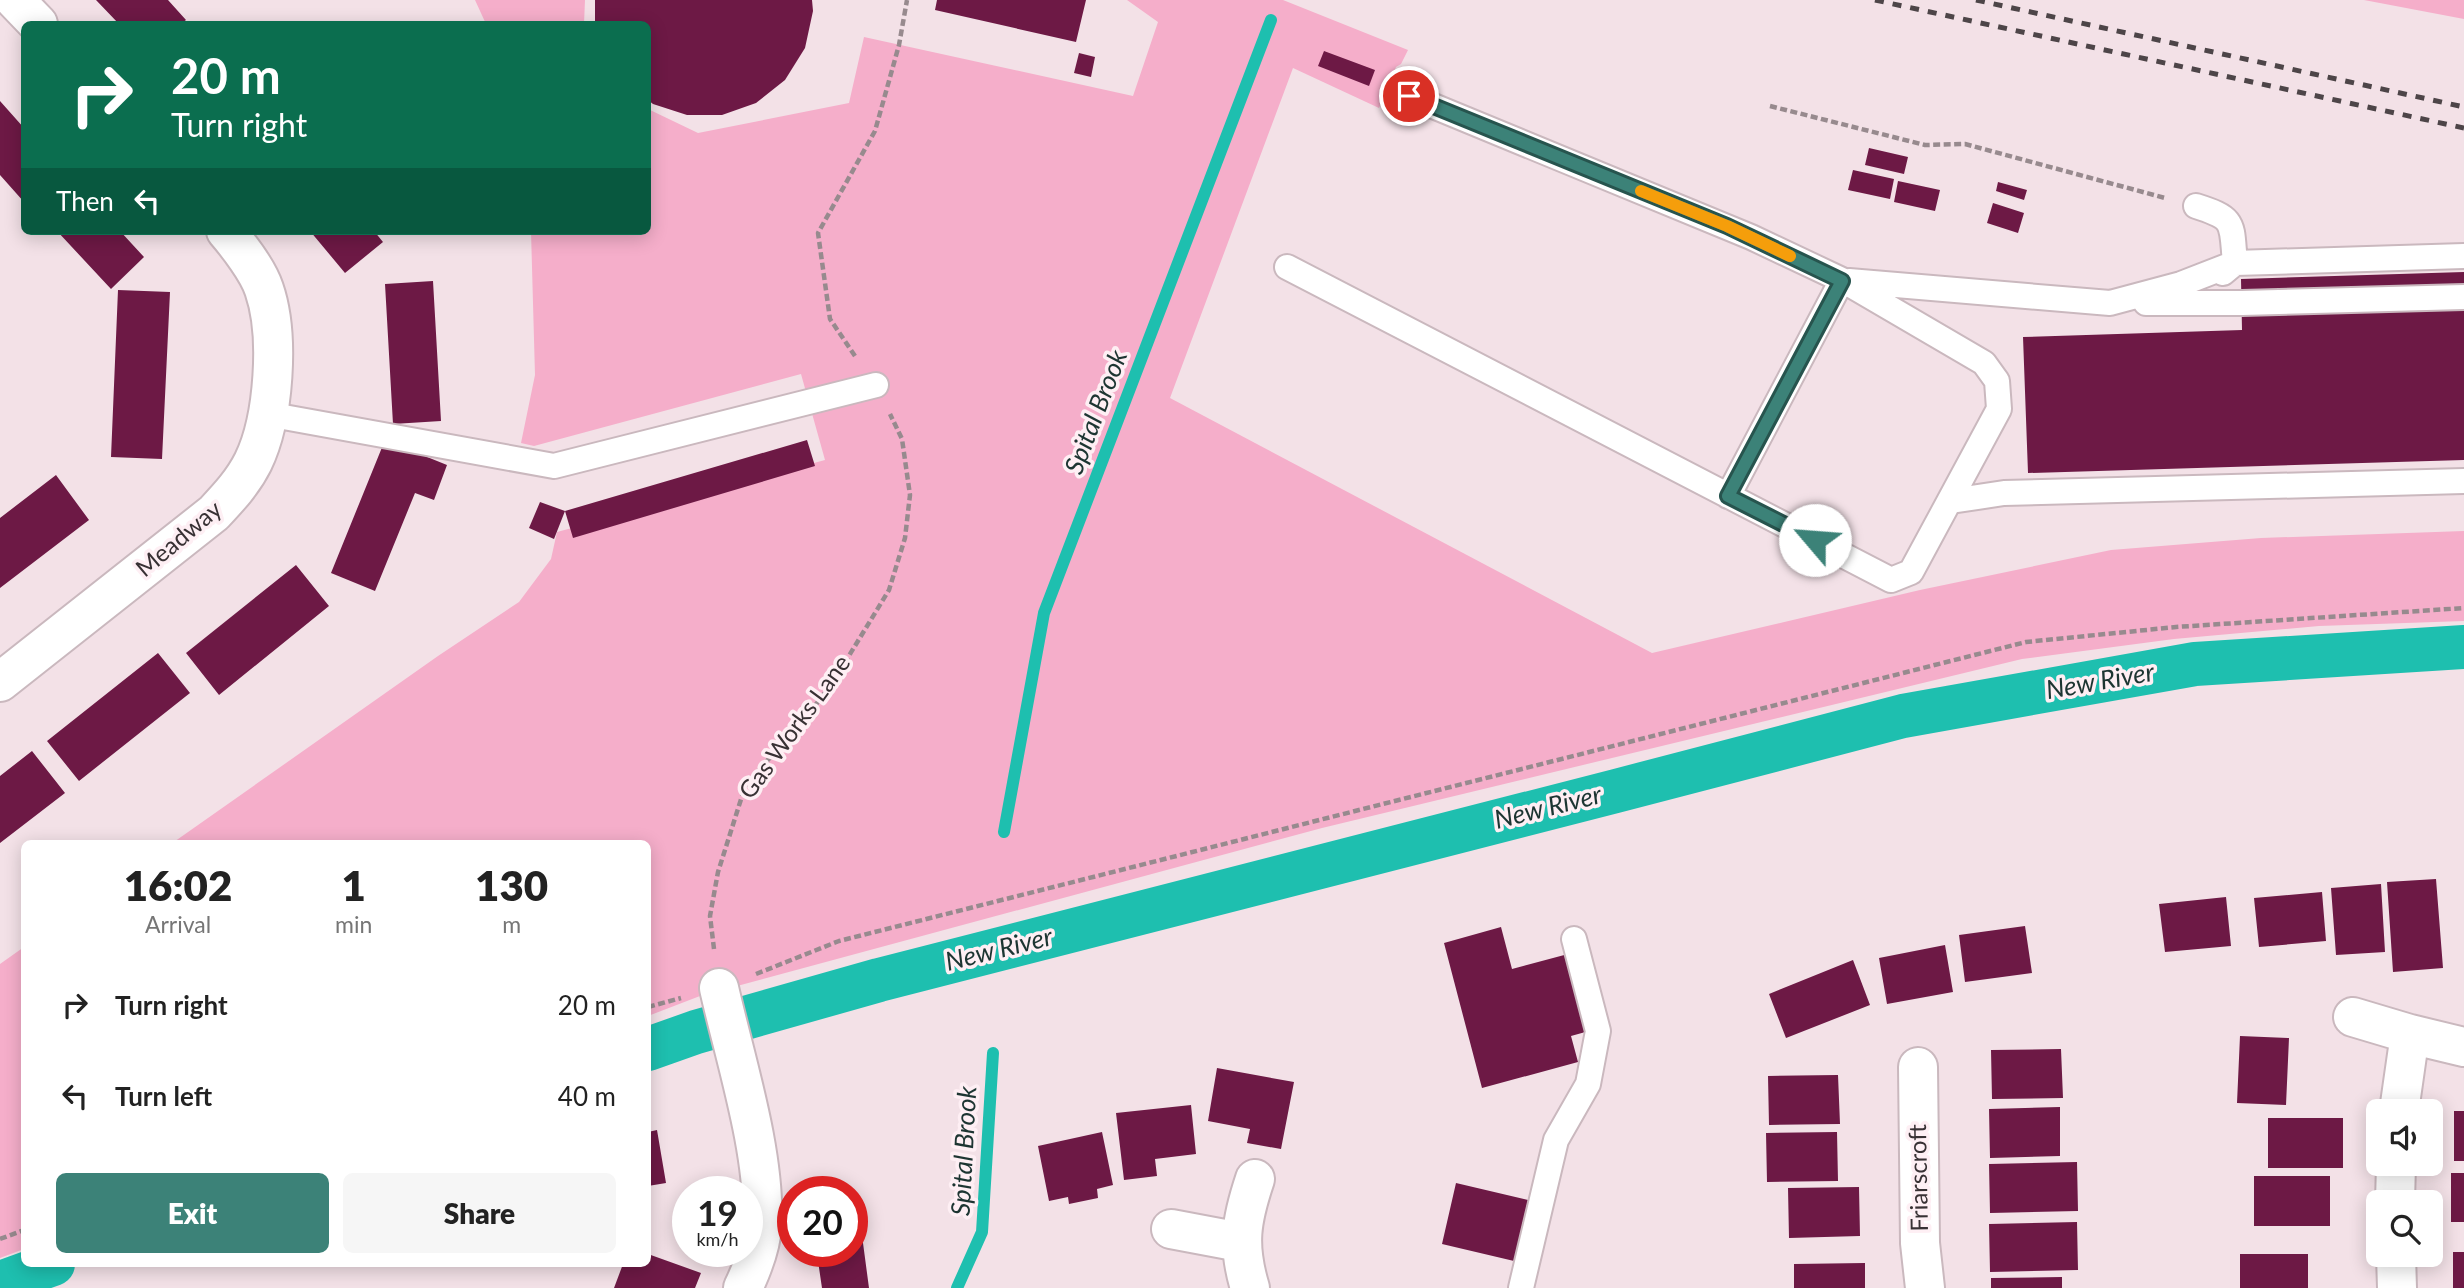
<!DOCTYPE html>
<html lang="en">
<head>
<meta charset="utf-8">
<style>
	body { margin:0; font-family:Lato,sans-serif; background:#f6f6f6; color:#222; height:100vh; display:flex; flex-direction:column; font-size:26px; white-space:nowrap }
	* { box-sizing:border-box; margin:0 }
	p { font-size:23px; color:#767676 }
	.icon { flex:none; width:38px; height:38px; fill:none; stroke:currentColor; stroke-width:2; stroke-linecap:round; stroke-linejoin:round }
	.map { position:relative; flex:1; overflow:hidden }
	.details { position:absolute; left:21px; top:840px; width:630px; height:427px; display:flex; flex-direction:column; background:#fff; border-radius:10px; box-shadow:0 4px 18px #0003 }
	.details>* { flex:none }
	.hud { position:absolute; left:21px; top:21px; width:630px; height:214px; border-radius:10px; box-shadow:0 4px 18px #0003; background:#0b6e4f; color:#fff; overflow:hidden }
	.buttons { position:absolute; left:2366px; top:1099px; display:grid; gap:14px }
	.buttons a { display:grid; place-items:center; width:77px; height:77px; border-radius:10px; background:#fff; box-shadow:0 4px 18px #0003; font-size:35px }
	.speed { position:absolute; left:672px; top:1176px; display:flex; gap:14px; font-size:35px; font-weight:700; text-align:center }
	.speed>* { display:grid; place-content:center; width:91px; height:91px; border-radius:50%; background:#fff; box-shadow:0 4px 18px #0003; line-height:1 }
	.speed small { font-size:18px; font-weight:400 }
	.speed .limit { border:10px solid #d22; background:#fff; color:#111 }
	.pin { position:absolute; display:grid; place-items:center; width:60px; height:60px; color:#fff; margin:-30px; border:4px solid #fff; border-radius:50%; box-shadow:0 2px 7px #0007 }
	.me { position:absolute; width:77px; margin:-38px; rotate:297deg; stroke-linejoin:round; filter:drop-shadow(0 0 5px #0008) }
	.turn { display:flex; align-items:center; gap:24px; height:147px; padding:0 35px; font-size:32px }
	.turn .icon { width:91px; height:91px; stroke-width:2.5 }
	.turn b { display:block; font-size:49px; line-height:60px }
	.then { display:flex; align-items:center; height:66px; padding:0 35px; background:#0003; gap:14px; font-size:26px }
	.eta { display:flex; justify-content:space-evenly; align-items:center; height:119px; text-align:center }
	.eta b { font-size:42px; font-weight:800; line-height:49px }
	.primary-button { display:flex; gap:14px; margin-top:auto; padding:14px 35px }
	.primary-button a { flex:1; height:80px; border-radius:10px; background:#3c8278; color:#fff; font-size:28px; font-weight:800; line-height:80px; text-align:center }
	.primary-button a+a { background:#f6f6f6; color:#222 }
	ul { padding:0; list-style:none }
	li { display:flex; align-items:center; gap:21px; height:91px; padding:0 35px }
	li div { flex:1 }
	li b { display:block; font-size:26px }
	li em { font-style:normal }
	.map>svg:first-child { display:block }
	.green { fill:#f5aeca }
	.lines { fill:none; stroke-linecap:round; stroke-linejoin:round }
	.stream { stroke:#1ebfaf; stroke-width:12 }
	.canal { stroke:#1ebfaf; stroke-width:44 }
	.building { fill:#6d1945 }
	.service-casing { stroke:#cab8be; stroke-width:28 }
	.minor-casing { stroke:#cab8be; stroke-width:42 }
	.path { stroke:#978a8e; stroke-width:4.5; stroke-dasharray:7 3.5; stroke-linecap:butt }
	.service { stroke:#fff; stroke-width:24 }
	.minor { stroke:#fff; stroke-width:38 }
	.rail { stroke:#4d4548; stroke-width:5; stroke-dasharray:9 9; stroke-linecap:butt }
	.route-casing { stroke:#27544e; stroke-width:18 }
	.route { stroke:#3c8278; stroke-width:12 }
	.slow { stroke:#f59e0b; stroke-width:12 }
	.labels { text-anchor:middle; stroke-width:7; stroke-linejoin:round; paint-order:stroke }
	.street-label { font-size:24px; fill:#383134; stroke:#feeff4 }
	.water-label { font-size:26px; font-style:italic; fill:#1d3532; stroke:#feeff4 }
</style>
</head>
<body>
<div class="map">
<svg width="2464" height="1288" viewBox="0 0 2464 1288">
	<rect width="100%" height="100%" fill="#f3e1e7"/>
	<path class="green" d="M475,0H585L584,24H486Z
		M1127,0H1283L1408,50L1401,64L1396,67L1379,108L1293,68L1170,398L1652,653L1920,590L2111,550L2261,538L2464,531V621L2319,626L2174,639L2022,659L1322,828L700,996L648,1016V844H171L438,656L519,602L551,559L557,532L825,460L801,374L534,446L521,443L535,375L531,231H648V109L698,133L849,103L864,37L1133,96L1158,22Z
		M2364,0H2464V19Z
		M24,947V1249L0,1258V964Z"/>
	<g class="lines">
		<path class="stream" d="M1004,832L1044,613L1271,20
			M957,1288L982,1232L993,1053"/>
		<path class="canal" d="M648,1049L696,1032L879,980L1616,791L1903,716L2195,664L2464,647
			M0,1283L53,1264"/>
	</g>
	<path class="building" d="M96,0H168L186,20L181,24H119Z
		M595,0H812L813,11L805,48L785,80L756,103L722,115H687L653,104L648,100V24H595Z
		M937,0H1086L1076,42L935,10Z
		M1324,51L1375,70L1369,86L1318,66Z
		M1079,53L1095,57L1091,77L1074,73Z
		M0,101L24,128V202L0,175Z
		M1869,148L1908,157L1904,174L1865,165Z
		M1853,170L1894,179L1890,199L1848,190Z
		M1898,181L1940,190L1935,211L1894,202Z
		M1998,182L2027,190L2024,200L1996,191Z
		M1993,203L2024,213L2018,233L1987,223Z
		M57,231H120L144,257L111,289Z
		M310,231H374L383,242L345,273Z
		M2464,272V460L2028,473L2023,337L2242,330L2241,279Z
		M433,281L441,421L393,424L385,284Z
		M118,290L170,292L162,459L111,457Z
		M385,440L447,465L434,500L415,493L375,591L331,573Z
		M807,440L815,466L573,538L565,511L554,539L529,528L540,502L565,511Z
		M56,475L89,520L0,588V518Z
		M296,565L329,606L219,695L186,653Z
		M158,653L190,693L79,781L47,741Z
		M32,751L65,793L0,843V776Z
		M2436,879L2443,968L2393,972L2387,882Z
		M2381,884L2385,952L2336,955L2331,888Z
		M2322,892L2326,941L2259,947L2254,898Z
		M2226,897L2231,946L2165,952L2159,904Z
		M2025,926L2032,973L1965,982L1959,935Z
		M1501,927L1512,969L1568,954L1589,1031L1571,1036L1578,1062L1482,1088L1444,943Z
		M1945,945L1953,992L1887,1004L1879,958Z
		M1853,960L1870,1005L1786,1038L1769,994Z
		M2240,1036L2289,1038L2286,1105L2237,1103Z
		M2061,1049L2063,1098L1992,1099L1991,1050Z
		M1217,1068L1294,1082L1281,1149L1247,1143L1250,1129L1208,1121Z
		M1838,1075L1840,1124L1769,1125L1768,1076Z
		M1191,1105L1196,1154L1155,1159L1157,1176L1124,1180L1116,1113Z
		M2060,1107V1156L1990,1158L1989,1109Z
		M2454,1111H2464V1161H2454Z
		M2268,1118H2343V1168H2268Z
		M657,1130L666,1183L648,1186V1132Z
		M1102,1132L1113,1185L1097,1189L1098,1198L1069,1204L1068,1197L1049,1201L1038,1146Z
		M1837,1132L1838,1181L1767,1182L1766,1133Z
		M2077,1162L2078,1211L1990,1213L1989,1164Z
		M2451,1173H2464V1222H2451Z
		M2254,1176H2330V1226H2254Z
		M1456,1183L1528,1200L1514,1261L1442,1244Z
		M1859,1187L1860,1236L1789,1238L1788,1188Z
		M852,1198H857L869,1288H822L818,1261L809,1263L807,1251H852Z
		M2077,1222L2078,1270L1990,1272L1989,1224Z
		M2453,1252H2464V1288H2453Z
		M648,1254L701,1273L695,1288H614L623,1264H648Z
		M2240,1254H2308V1288H2240Z
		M1865,1263V1288H1794V1264Z
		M2062,1277V1288H1991V1278Z"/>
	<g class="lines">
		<g class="service-casing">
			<path id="service" d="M2196,206C2237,219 2231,223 2235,263L2223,273
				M1287,267L1891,580L1911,572L1999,409L1997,381L1984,363L1842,280L1751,237L1409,96
				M1849,281L2110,303L2181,284L2235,263L2464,256
				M2146,303H2242L2464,297
				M267,414L554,466L876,385
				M1728,496L1842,280
				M1951,501L2004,493L2464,481
				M1521,1288L1556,1140L1588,1084L1598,1031L1574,939"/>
		</g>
		<g class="minor-casing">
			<path id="minor" d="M15,0L38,24
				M0,682L214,513C229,497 243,482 253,462C274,419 280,335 264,289C258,271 238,245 226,231
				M719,988C735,1059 766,1154 762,1226C761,1247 752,1269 743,1288
				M2353,1017L2410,1034L2464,1047
				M1918,1067L1920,1243L1925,1288
				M2399,1111L2410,1034
				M2395,1202L2396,1164
				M1171,1229L1240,1242
				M2396,1255L2397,1288
				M1250,1288C1237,1245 1241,1221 1255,1179"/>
		</g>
		<path class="path" d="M1770,106L1925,145L1965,144L2165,198
			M855,356L830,319L818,233L875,131L899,45L907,0
			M714,949L710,916L718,872L743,793L762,766L795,732L833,682L889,590L905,538L910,495L902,439L890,414
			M756,974L839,941L2026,642L2176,627L2464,608
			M648,1007L681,998
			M0,1239L24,1230"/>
		<use href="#service" class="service"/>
		<use href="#minor" class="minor"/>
		<path class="rail" d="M1875,0L2464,128
			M1976,0L2464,107"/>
	</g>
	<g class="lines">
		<g class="route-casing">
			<path id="route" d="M1409,96L1727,226L1842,281L1728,496L1815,540"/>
		</g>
		<use href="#route" class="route"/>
		<path class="slow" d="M1641,191L1727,226L1790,256"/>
	</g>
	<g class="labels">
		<g class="street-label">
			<text transform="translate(179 539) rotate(-40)" y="8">Meadway</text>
			<text transform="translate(795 727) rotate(-54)" y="8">Gas Works Lane</text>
			<text transform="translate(1919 1178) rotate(-91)" y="8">Friarscroft</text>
		</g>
		<g class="water-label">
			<text transform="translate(1096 412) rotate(-69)" y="9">Spital Brook</text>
			<text transform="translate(2100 681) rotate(-10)" y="9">New River</text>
			<text transform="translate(1548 807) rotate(-14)" y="9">New River</text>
			<text transform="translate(999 949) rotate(-14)" y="9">New River</text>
			<text transform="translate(964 1151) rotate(-87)" y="9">Spital Brook</text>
		</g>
	</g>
</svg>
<div class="buttons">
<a><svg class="icon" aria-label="sound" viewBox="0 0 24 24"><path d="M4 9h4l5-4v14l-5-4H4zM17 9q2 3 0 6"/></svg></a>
<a><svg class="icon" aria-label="search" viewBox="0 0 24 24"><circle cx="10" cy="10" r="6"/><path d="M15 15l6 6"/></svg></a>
</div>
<div class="speed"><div>19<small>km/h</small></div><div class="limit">20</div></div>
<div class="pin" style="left:1409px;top:96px;background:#d93025"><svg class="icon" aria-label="arrive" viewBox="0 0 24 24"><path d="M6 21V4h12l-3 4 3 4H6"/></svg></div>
<svg class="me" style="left:1815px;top:540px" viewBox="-20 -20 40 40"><circle r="19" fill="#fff"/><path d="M0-13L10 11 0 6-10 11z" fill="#3c8278"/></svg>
<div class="hud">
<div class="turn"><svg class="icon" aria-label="right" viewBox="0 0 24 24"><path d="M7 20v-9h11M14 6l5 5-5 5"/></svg><div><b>20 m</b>Turn right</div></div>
<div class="then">Then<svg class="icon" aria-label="left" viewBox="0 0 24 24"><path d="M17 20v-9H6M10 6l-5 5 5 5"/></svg></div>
</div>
<section class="details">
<div class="eta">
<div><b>16:02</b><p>Arrival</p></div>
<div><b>1</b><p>min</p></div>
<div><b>130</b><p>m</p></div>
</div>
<ul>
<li><svg class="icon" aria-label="right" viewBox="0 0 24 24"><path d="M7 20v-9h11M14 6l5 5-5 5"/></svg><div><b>Turn right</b></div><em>20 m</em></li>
<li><svg class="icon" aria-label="left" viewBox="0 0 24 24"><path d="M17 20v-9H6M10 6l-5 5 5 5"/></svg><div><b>Turn left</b></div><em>40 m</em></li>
</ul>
<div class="primary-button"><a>Exit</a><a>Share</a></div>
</section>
</div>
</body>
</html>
